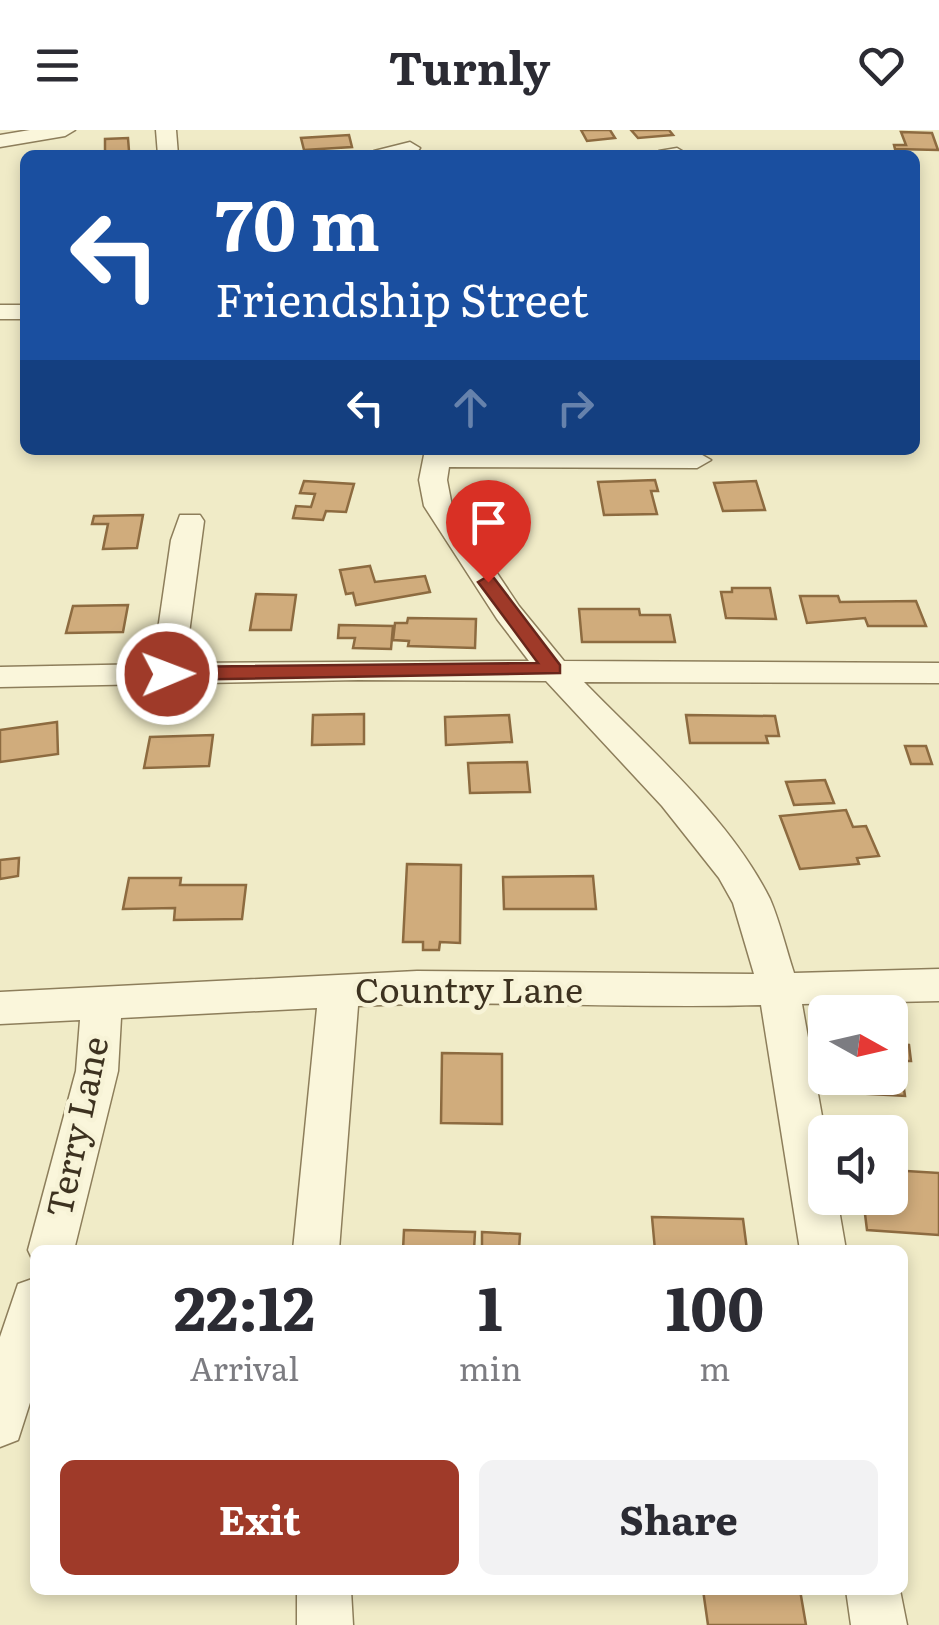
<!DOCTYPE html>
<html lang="en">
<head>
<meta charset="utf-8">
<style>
	body { margin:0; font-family:Literata,serif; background:#f2f2f3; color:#2b2b33; height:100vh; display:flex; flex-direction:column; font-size:38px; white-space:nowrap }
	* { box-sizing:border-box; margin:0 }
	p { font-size:32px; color:#7c7c81 }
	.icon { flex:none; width:55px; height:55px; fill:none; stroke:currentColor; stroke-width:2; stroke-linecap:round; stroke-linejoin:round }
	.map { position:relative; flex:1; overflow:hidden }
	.drawer { position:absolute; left:30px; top:1115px; width:878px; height:350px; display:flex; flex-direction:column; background:#fff; border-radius:15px; box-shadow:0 5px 15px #0003 }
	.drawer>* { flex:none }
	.hud { position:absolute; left:20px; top:20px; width:900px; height:305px; border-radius:15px; box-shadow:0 5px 15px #0003; background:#1a4fa0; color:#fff; overflow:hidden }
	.needle { width:65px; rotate:98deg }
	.buttons { position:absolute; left:808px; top:865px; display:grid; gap:20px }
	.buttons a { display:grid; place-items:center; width:100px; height:100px; border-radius:15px; background:#fff; box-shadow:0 5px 15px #0003; font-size:50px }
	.pin { position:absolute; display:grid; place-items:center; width:85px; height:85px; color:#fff; margin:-102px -42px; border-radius:50% 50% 50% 0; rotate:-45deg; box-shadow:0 0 10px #0007 }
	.pin .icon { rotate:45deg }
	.me { position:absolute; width:110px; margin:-55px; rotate:89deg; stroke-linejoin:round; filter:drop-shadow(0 0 8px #0008) }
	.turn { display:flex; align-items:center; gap:35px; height:210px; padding:0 30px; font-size:45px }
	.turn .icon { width:130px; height:130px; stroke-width:2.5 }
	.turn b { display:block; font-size:70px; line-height:85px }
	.lanes { display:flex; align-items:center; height:95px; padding:0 30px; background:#0003; justify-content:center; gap:50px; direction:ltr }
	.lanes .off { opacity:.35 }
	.eta { display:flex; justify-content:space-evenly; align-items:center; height:170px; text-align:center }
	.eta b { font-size:60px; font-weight:700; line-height:70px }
	.cta { display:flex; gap:20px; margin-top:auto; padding:20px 30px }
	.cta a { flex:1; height:115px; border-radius:15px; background:#9f3a29; color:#fff; font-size:40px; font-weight:700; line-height:115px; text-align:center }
	.cta a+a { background:#f2f2f3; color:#2b2b33 }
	header { display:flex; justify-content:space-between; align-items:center; height:130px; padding:0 30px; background:#fff; font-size:45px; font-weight:700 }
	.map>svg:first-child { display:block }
	.building { fill:#d0ac7c; stroke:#8d6b40; stroke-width:2.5 }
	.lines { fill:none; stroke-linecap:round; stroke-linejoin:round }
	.street-casing { stroke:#8d7e5b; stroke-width:3 }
	.street { fill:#faf6db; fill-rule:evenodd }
	.route { fill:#9f3a29; stroke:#67261b; stroke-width:2.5 }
	.labels { text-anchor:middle; stroke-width:9; stroke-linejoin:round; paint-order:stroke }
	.street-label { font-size:35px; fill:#3d3220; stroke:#f7f3d7 }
</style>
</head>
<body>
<header><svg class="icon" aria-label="menu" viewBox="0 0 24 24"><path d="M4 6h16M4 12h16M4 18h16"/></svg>Turnly<svg class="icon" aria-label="heart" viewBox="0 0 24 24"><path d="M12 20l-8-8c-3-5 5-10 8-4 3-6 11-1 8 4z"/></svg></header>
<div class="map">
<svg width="939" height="1495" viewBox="0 0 939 1495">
	<rect width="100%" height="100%" fill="#f0ebc7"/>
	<path class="building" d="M581,0H610L615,8L587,11Z
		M631,0H669L673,5L638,8Z
		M901,2L932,3L938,20L895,19L894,15H906Z
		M349,5L352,17L304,20L301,8Z
		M128,8L129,21L105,23V9Z
		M655,350L658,361H651L657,384L604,385L598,352Z
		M304,351L354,354L346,382L326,381L323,390L293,388L296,376L311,377L315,364L300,363Z
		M756,351L765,380L723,381L714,353Z
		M143,385L137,418L103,419L108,394H92L94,386Z
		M370,436L375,452L425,446L430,462L356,475L353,463L346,464L340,440Z
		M732,458H770L776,489L726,488L721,462H732Z
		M256,464L296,465L291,500H250Z
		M800,466H838L840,472L916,471L926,496H868L865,488L807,493Z
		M128,475L123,502L66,503L73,476Z
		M579,479H639L640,485H670L675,512H582Z
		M408,488L476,489L475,518L408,516L409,511L393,510L395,493H407Z
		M339,495L393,496L391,519L353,518L355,508H338Z
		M364,584V614L312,615L313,585Z
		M509,585L512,612L446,615L445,587Z
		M686,585L775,586L779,606H766L768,613H690Z
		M57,592L58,624L0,632V600Z
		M213,605L209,636L144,638L150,607Z
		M905,616H926L932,634H911Z
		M527,632L530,662L470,663L468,633Z
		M825,650L834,673L794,675L786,652Z
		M846,680L853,697L866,696L879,726L857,728L859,734L800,739L780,686Z
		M19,728L18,746L0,749V730Z
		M407,734L461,735L460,813L440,812L439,820H423V812H403Z
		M593,746L596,779H504L503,747Z
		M129,748H181L180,755H246L242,789L174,790L175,778L123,779Z
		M890,898L893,914L909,915L911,931H900L905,966L853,963L851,948H890Z
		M442,923L502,924V994L441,993Z
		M890,1040L939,1043V1105L867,1100L863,1068H890Z
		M652,1087L743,1089L747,1120H655Z
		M404,1100L475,1102L474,1120H403Z
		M482,1102L520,1104L519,1120H482Z
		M703,1460H800L806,1495H708Z"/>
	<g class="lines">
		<g class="street-casing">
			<path id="street" d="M30,0H75L65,6L0,17V5Z
				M156,0H176L178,25H158Z
				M410,12L420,18L417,22L371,25L374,21Z
				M677,18L687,24L656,25L659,21Z
				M0,175H25V189H0Z
				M425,320L697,322L711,330L697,338L449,337L447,350L452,376L519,476L564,531L939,533V553L584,552C646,616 730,688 770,769C780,792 786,819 794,843L939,839V871L802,874L825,1003V1068H837L846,1120H800L761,875C627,879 492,869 358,876L339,1120H293L317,878L121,888L118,941L74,1120H35V1135L28,1120L76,941L80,890L0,894V862L417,841L754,844L733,773L719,748L662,676L546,551L358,550L0,557V537L153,534L171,410L180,385H200L204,391L185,533L529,531L497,489L424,376L419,350Z
				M35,1148V1257L18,1310L0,1317V1207L18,1154Z
				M297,1460H351L353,1495H297Z
				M846,1460H900L907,1495H851Z"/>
		</g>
		<use href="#street" class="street"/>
	</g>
	<path class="route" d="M488,446L494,448L560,535V543L167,550L157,544L167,537L538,533L478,452Z"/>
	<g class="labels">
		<g class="street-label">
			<text x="469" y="873">Country Lane</text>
			<text transform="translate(78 997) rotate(-78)" y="12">Terry Lane</text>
		</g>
	</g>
</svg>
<div class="buttons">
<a><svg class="needle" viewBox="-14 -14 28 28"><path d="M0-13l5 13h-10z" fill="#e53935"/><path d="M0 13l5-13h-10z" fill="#7c7c81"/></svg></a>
<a><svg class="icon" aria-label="sound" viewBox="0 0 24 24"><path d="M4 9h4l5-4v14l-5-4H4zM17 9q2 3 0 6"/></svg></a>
</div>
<div class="pin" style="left:488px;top:452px;background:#d93025"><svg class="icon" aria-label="arrive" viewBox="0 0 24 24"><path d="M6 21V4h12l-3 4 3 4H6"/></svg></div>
<svg class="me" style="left:167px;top:544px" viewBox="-20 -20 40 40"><circle r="17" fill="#9f3a29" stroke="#fff" stroke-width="3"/><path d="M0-11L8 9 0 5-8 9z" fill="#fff"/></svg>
<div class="hud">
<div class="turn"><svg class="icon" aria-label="left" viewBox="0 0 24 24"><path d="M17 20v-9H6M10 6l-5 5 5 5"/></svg><div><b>70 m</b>Friendship Street</div></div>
<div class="lanes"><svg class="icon" aria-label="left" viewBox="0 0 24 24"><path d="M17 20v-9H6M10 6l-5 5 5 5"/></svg><svg class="icon off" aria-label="ahead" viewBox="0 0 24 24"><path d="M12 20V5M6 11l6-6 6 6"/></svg><svg class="icon off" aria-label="right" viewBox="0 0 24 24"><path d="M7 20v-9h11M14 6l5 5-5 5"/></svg></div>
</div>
<section class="drawer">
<div class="eta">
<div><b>22:12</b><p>Arrival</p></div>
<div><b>1</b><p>min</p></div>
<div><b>100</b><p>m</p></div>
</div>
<div class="cta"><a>Exit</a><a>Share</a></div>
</section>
</div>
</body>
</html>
